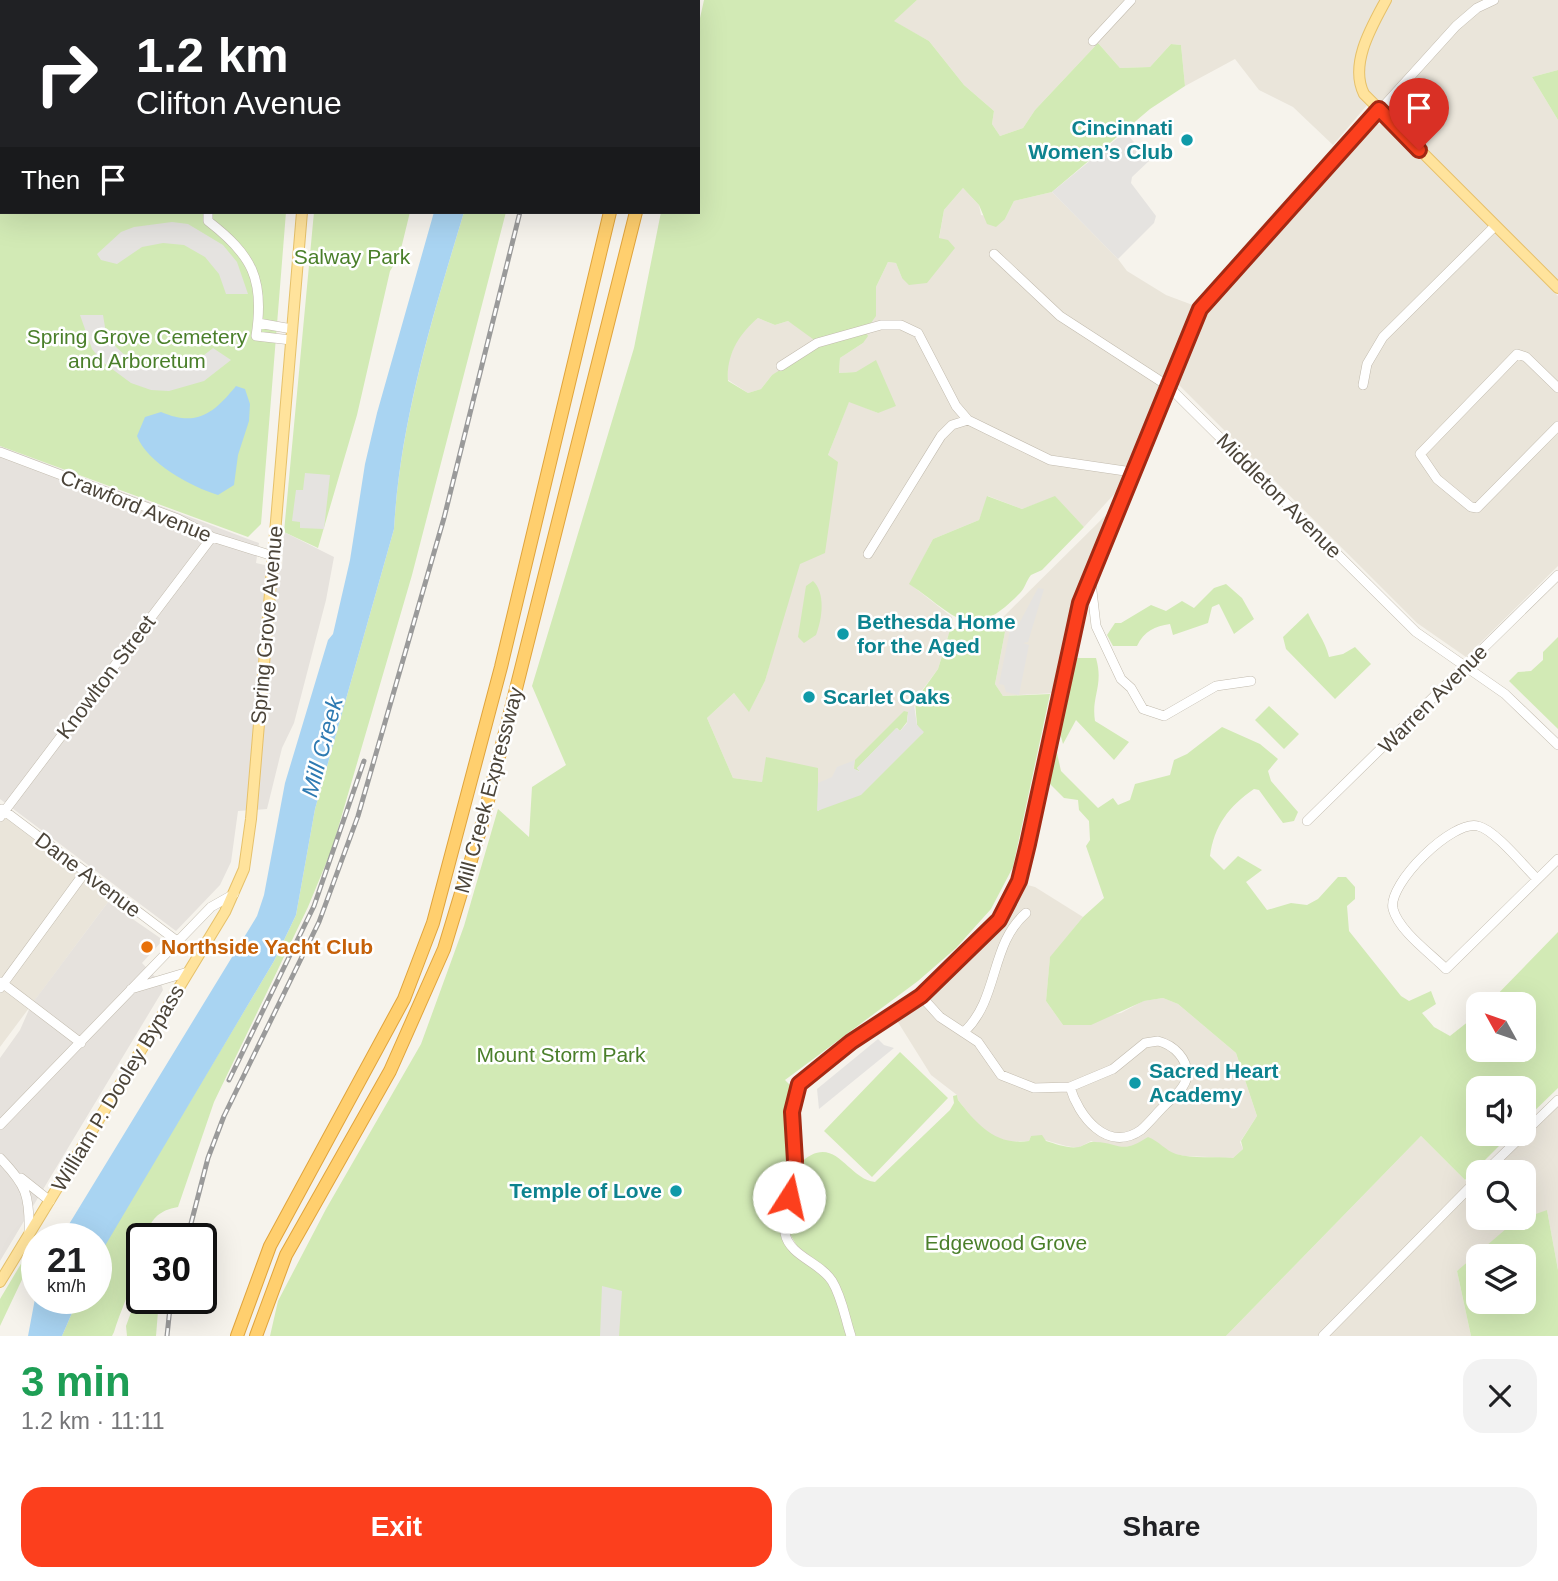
<!DOCTYPE html>
<html lang="en">
<head>
<meta charset="utf-8">
<style>
	body { margin:0; font-family:Helvetica,sans-serif; background:#f2f2f2; color:#202124; height:100vh; display:flex; flex-direction:column; font-size:26px; white-space:nowrap }
	* { box-sizing:border-box; margin:0 }
	p { font-size:23px; color:#757577 }
	.icon { flex:none; width:38px; height:38px; fill:none; stroke:currentColor; stroke-width:2; stroke-linecap:round; stroke-linejoin:round }
	.map { position:relative; height:1336px; overflow:hidden }
	.side { display:flex; flex-direction:column; background:#fff; flex:1 }
	.side>* { flex:none }
	.guide { position:absolute; left:0px; top:0px; width:700px; height:214px; box-shadow:0 7px 28px #0002; background:#202124; color:#fff; overflow:hidden }
	.needle { width:46px; rotate:310deg }
	.fabs { position:absolute; left:1466px; top:992px; display:grid; gap:14px }
	.fabs a { display:grid; place-items:center; width:70px; height:70px; border-radius:14px; background:#fff; box-shadow:0 7px 28px #0002; font-size:35px }
	.speed { position:absolute; left:21px; top:1223px; display:flex; gap:14px; font-size:35px; font-weight:700; text-align:center }
	.speed>* { display:grid; place-content:center; width:91px; height:91px; border-radius:50%; background:#fff; box-shadow:0 7px 28px #0002; line-height:1 }
	.speed small { font-size:18px; font-weight:400 }
	.speed .limit { border:4px solid #111; border-radius:10px; background:#fff; color:#111 }
	.pin { position:absolute; display:grid; place-items:center; width:60px; height:60px; color:#fff; margin:-72px -30px; border-radius:50% 50% 50% 0; rotate:-45deg; box-shadow:0 0 7px #0007 }
	.pin .icon { rotate:45deg }
	.me { position:absolute; width:77px; margin:-38px; rotate:10deg; stroke-linejoin:round; filter:drop-shadow(0 0 5px #0008) }
	.turn { display:flex; align-items:center; gap:24px; height:147px; padding:0 21px; font-size:32px }
	.turn .icon { width:91px; height:91px; stroke-width:2.5 }
	.turn b { display:block; font-size:49px; line-height:60px }
	.then { display:flex; align-items:center; height:66px; padding:0 21px; background:#0003; gap:14px; font-size:26px }
	.round { display:grid; place-items:center; flex:none; width:74px; height:74px; border-radius:21px; background:#f2f2f2 }
	.overview { display:flex; align-items:center; justify-content:space-between; height:119px; padding:0 21px }
	h1 { font-size:42px; font-weight:700; line-height:52px; color:#1e9e55 }
	.button { display:flex; gap:14px; margin-top:auto; padding:14px 21px }
	.button a { flex:1; height:80px; border-radius:21px; background:#fc3f1d; color:#fff; font-size:28px; font-weight:700; line-height:80px; text-align:center }
	.button a+a { background:#f2f2f2; color:#202124 }
	.map>svg:first-child { display:block }
	.residential { fill:#eae5da }
	.industrial { fill:#e6e2dd }
	.green { fill:#d2eab5; fill-rule:evenodd }
	.parking { fill:#e5e3e0 }
	.water { fill:#a9d4f2 }
	.lines { fill:none; stroke-linecap:round; stroke-linejoin:round }
	.minor-casing { stroke:#c2bbae; stroke-width:10 }
	.major-casing { stroke:#e6c16a; stroke-width:12 }
	.highway-casing { stroke:#e0a43c; stroke-width:14 }
	.minor { stroke:#fff; stroke-width:9 }
	.major { stroke:#ffe39c; stroke-width:10 }
	.highway { stroke:#ffcf6e; stroke-width:12 }
	.rail-casing { stroke:#9a9a9a; stroke-width:5 }
	.rail { stroke:#fff; stroke-width:2.5; stroke-dasharray:8; stroke-linecap:butt }
	.route-casing { stroke:#a42913; stroke-width:18 }
	.route { stroke:#fc3f1d; stroke-width:12 }
	.culture-dot { fill:#0f9aa8; stroke:#fff; stroke-width:2.5 }
	.food-dot { fill:#e8710a; stroke:#fff; stroke-width:2.5 }
	.labels { text-anchor:middle; stroke-width:5; stroke-linejoin:round; paint-order:stroke }
	.culture-label { font-size:21px; font-weight:bold; fill:#0d838f; stroke:#fff; text-anchor:start }
	.park-label { font-size:21px; fill:#4a7f2a; stroke:#fff }
	.street-label { font-size:21px; fill:#4b4439; stroke:#fff }
	.food-label { font-size:21px; font-weight:bold; fill:#c56008; stroke:#fff; text-anchor:start }
	.water-label { font-size:23px; font-style:italic; fill:#2e7ab2; stroke:#fff }
</style>
</head>
<body>
<div class="map">
<svg width="1558" height="1336" viewBox="0 0 1558 1336">
	<rect width="100%" height="100%" fill="#f6f3ec"/>
	<path class="residential" d="M917,0H1558V70L1532,77L1558,120V283L1374,97L1333,145L1293,107L1259,90L1235,59L1185,86L1181,45L1171,44L1150,67L1120,68L1098,43L1035,110L1023,128L1000,136L992,124L994,111L964,85L929,41L893,21Z
		M1377,124L1385,125L1398,135L1558,296V566L1466,657L1417,623L1174,380L1203,310L1370,125Z
		M963,188L979,205L981,215L1005,219L1014,201L1052,192L1118,259L1127,271L1166,295L1198,307L1118,490L1084,527L1055,497L1022,509L988,496L979,520L933,539L910,584L952,617L954,628L948,636L938,669L917,697L914,708L817,811L767,757L762,782L733,778L707,718L734,693L749,711L765,681L828,455L849,401L878,413L856,372L839,373L840,358L863,343L772,375L761,389L748,393L728,380L727,364L740,332L758,318L775,325L788,321L798,327L876,316V287L888,262L896,263L902,278L939,239L944,210Z
		M1112,509L1076,594L1054,693L1003,696L995,684L1005,632L997,627L998,622Z
		M0,808L114,894L0,1047Z
		M1020,883L1035,887L1083,917L1050,958L1046,1001L1063,1025L1121,1013L1143,1001L1163,998L1178,1004L1236,1053L1257,1116L1240,1142L1243,1149L1233,1158L1185,1156L1134,1146L1118,1148L1091,1141L1078,1148L1066,1146L1031,1136L1029,1141L1005,1142L982,1130L958,1100L957,1095L931,1075L896,1019L915,1006L997,929Z
		M1558,1100V1270L1547,1210L1457,1271L1471,1336H1226L1421,1136L1471,1186L1479,1178V1218H1524V1172H1485Z"/>
	<path class="industrial" d="M0,446L259,543L256,563L282,569L284,532L334,557L326,600L294,723L282,748L267,809L238,811L231,862L220,885L176,931L0,799Z
		M108,902L163,940L142,963L161,983L163,990L0,1261V1058L20,1030L31,1005Z"/>
	<path class="green" d="M0,0H301L2,2V212H286L261,524L248,537L0,446Z
		M704,0H917L894,21L929,41L964,85L994,111L992,124L1000,136L1023,128L1035,110L1098,43L1120,68L1150,67L1171,44L1181,45L1185,86L1150,109L1052,192L1014,201L1005,219L996,227L987,224L979,205L963,188L944,210L939,238L948,240L955,248L927,283L909,285L902,278L896,263L888,262L876,287V316L871,323L817,342L788,321L775,325L758,318C739,334 726,355 728,381L748,393L761,389L772,375L815,348L866,332L868,336L863,343L840,358L839,373L856,372L876,360L896,406L878,413L849,402L828,455L838,462L825,553L800,564L765,681L749,712L734,693L707,718L733,778L762,782L766,757L818,768V811L923,733L917,725L915,701L938,669L950,630C966,625 982,633 997,627L1005,632L995,684L1003,696L1050,694L1013,867L991,909L956,948L918,981L785,1080L795,1090V1161L786,1236L826,1273L851,1336H270L278,1301L326,1209L421,1044L464,926L498,809L529,837L532,787L566,765L532,686L634,348L661,212H698V27Z
		M1558,70V120L1532,77Z
		M314,212H410L399,257L390,271L357,415L318,548L284,532Z
		M464,212H506L412,575L332,849L308,907L214,1102L178,1207C159,1210 149,1220 146,1239H142C142,1268 123,1302 114,1332L112,1336H62L78,1299L96,1298V1261L102,1249L274,961L296,915L315,809L394,529C400,422 433,315 464,212Z
		M987,496L1022,509L1055,496L1084,527L1042,570L1031,575C1026,581 1025,588 1020,593C969,646 955,614 909,584L933,539L979,520Z
		M813,581C826,593 822,620 816,635L804,643L798,637L806,586Z
		M1226,584L1242,598L1254,619L1234,634L1219,604L1212,607L1208,623L1173,635L1170,624C1155,626 1144,631 1137,646H1113L1107,635L1115,623H1121L1151,605L1166,611L1182,601L1194,608L1214,588Z
		M1308,613C1315,629 1325,640 1329,657L1343,654L1355,647L1371,664L1335,699L1286,649L1283,637Z
		M1558,637V729L1509,681L1518,672L1531,671L1543,660V652Z
		M1072,658H1096C1104,686 1091,696 1095,721L1129,742L1114,760L1076,720L1063,744L1058,726Z
		M1269,706L1299,734L1284,749L1255,720Z
		M904,711L908,712L907,722L900,731L897,728L857,768L861,772L854,769L855,760Z
		M1222,727L1260,744L1278,759L1268,771L1271,781L1298,812L1294,821L1283,823L1259,790L1254,789C1229,806 1214,826 1210,856L1224,870L1238,856L1262,870L1246,882L1267,910L1291,903L1307,905L1318,899L1338,877H1346L1355,887V899L1347,906L1349,931L1401,996L1409,1001L1431,991L1436,1004L1422,1013L1434,1027L1450,1036L1479,1013V1050H1524V1004H1488L1558,932V1088L1524,1121V1088H1479V1134H1511L1465,1180L1421,1136L1226,1336H854L828,1270L797,1246L790,1234L798,1165C835,1129 846,1179 875,1182L950,1110L954,1103L953,1096L957,1095L958,1100C977,1124 995,1146 1029,1141L1031,1136L1042,1135L1046,1141C1056,1144 1069,1149 1079,1147C1086,1145 1089,1141 1095,1142C1122,1143 1120,1155 1148,1137C1159,1141 1166,1151 1176,1154C1193,1159 1215,1156 1233,1158L1243,1149L1241,1141L1257,1116L1236,1053L1178,1004L1163,998L1144,1001L1091,1025H1063L1046,1001L1050,957L1083,917L1104,898L1086,846L1090,840L1089,821L1079,810L1078,800L1064,798L1046,780L1051,752L1056,749L1061,771L1098,808L1113,798L1118,805L1130,800L1135,784L1170,775L1174,760L1187,754Z
		M900,1052L948,1098L872,1177L824,1131Z
		M1547,1210L1558,1270V1336H1471L1457,1271L1514,1222ZM1479,1256H1524V1302H1479Z
		M31,1247L36,1250L0,1326V1299Z
		M142,1282V1298L159,1299L156,1336H127L126,1326Z"/>
	<path class="parking" d="M1125,132L1150,160L1132,177L1131,183L1156,216L1154,223L1118,259L1052,192Z
		M172,222L188,224L223,245L237,262L248,294H226L219,274L205,257L184,245L163,243L142,247L117,264L101,260L97,254L121,232L134,227Z
		M80,315H103L106,333L116,347L129,359L146,367L179,368L194,363L213,348L231,360L204,381L169,391L151,390L131,383L104,363L92,349Z
		M305,473L330,475L324,529L300,528V522L292,521L296,490H303Z
		M1038,588L1044,589L1028,642L1023,643L1029,645L1019,695L1006,692L1004,685L999,684L1010,630L1015,631Z
		M914,705L917,725L924,732L861,795L817,811L818,783L832,777L837,767L855,760L853,768L860,772L857,768L896,728L900,731L907,723L908,712Z
		M878,1039L884,1045L894,1048L819,1109L817,1089Z
		M602,1286L622,1291L619,1336H600Z"/>
	<path class="water" d="M434,212H464C433,315 400,421 394,529L315,809L296,915L274,961L96,1261V1239H60L257,916L264,895L285,783L328,640L333,634L350,560L365,464L377,413Z
		M236,386L245,389L250,404L249,421L238,455L234,485L218,495C192,487 147,463 137,436L145,417L161,412C197,427 213,414 236,386Z
		M37,1288V1298L78,1299L62,1336H28Z"/>
	<g class="lines">
		<g class="minor-casing">
			<path id="minor" d="M262,0V2
				M30,2L31,0
				M1093,41L1131,0
				M0,69L2,66
				M208,212V221C252,255 265,279 256,336L291,340
				M994,254L1060,316L1168,386L1416,632L1505,694L1558,745
				M258,323L292,329
				M781,366L817,343L881,325H901L918,333L956,406L968,420L1050,460L1132,472
				M1363,385L1367,364L1383,337L1495,226
				M1558,388L1526,357L1517,354L1420,454L1437,479L1471,507L1477,508L1558,426
				M0,452L178,519L212,537L273,556
				M868,554L941,436L952,425L968,420
				M1090,573L1096,626L1121,679L1131,688L1143,709L1164,716L1216,686L1251,681
				M2,809L177,941
				M0,817L212,537
				M1307,821L1558,575
				M1537,879C1523,865 1495,830 1478,826C1453,819 1387,884 1393,909C1399,931 1430,953 1446,969L1558,859
				M1,982L81,1043
				M0,988L85,872
				M131,989L188,972
				M921,996L940,1017L978,1042L1001,1075L1034,1088L1070,1087
				M965,1031C999,998 990,944 1026,913
				M1158,1041C1174,1045 1188,1059 1187,1076C1185,1089 1172,1098 1164,1106C1156,1114 1149,1123 1141,1130C1107,1154 1078,1115 1070,1087L1113,1069L1145,1043Z
				M0,1125L211,907L234,894
				M1524,1133L1558,1100
				M0,1158C26,1185 30,1195 29,1233
				M1485,1172L1524,1134
				M21,1178L50,1201
				M851,1336C845,1318 842,1297 832,1281C820,1262 789,1256 785,1233C782,1210 793,1187 795,1165C797,1141 787,1115 795,1091C802,1067 861,1037 882,1024C917,1002 990,939 1009,904C1019,885 1023,865 1028,844L1080,603L1200,309L1456,26L1477,8L1494,0
				M1323,1336L1479,1178"/>
		</g>
		<g class="major-casing">
			<path id="major" d="M1386,0C1372,26 1349,64 1364,94L1558,288
				M319,2V0
				M0,1282L225,912L244,869L251,819L302,212"/>
		</g>
		<g class="highway-casing">
			<path id="highway" d="M661,2V0
				M686,2V0
				M237,1336L270,1246L404,999L433,923L501,667L610,212
				M256,1336L286,1255L390,1071L444,949L482,824L636,212"/>
		</g>
		<use href="#minor" class="minor"/>
		<use href="#major" class="major"/>
		<use href="#highway" class="highway"/>
		<g class="rail-casing">
			<path id="rail" d="M563,2V0
				M229,1080L314,906L364,761
				M187,1239L208,1158L224,1116L319,922L358,816L444,518L520,212
				M167,1336L171,1298"/>
		</g>
		<use href="#rail" class="rail"/>
	</g>
	<g class="lines">
		<g class="route-casing">
			<path id="route" d="M789,1197L795,1161L792,1112L799,1084L851,1042L921,996L999,920L1019,881L1028,844L1080,603L1200,309L1379,109L1419,150"/>
		</g>
		<use href="#route" class="route"/>
	</g>
	<g class="culture-dot">
		<circle cx="1187" cy="140" r="7"/>
		<circle cx="843" cy="634" r="7"/>
		<circle cx="809" cy="697" r="7"/>
		<circle cx="1135" cy="1083" r="7"/>
		<circle cx="676" cy="1191" r="7"/>
	</g>
	<circle class="food-dot" cx="147" cy="947" r="7"/>
	<g class="labels">
		<g class="culture-label">
			<text x="1173" y="135" text-anchor="end">Cincinnati<tspan x="1173" dy="24">Women’s Club</tspan></text>
			<text x="857" y="629">Bethesda Home<tspan x="857" dy="24">for the Aged</tspan></text>
			<text x="823" y="704">Scarlet Oaks</text>
			<text x="1149" y="1078">Sacred Heart<tspan x="1149" dy="24">Academy</tspan></text>
			<text x="662" y="1198" text-anchor="end">Temple of Love</text>
		</g>
		<g class="park-label">
			<text x="352" y="264">Salway Park</text>
			<text x="137" y="344">Spring Grove Cemetery<tspan x="137" dy="24">and Arboretum</tspan></text>
			<text x="561" y="1062">Mount Storm Park</text>
			<text x="1006" y="1250">Edgewood Grove</text>
		</g>
		<g class="street-label">
			<text transform="translate(1279 496) rotate(45)" y="7">Middleton Avenue</text>
			<text transform="translate(136 506) rotate(22)" y="7">Crawford Avenue</text>
			<text transform="translate(267 625) rotate(-85)" y="7">Spring Grove Avenue</text>
			<text transform="translate(106 677) rotate(-53)" y="7">Knowlton Street</text>
			<text transform="translate(1433 699) rotate(-45)" y="7">Warren Avenue</text>
			<text transform="translate(489 790) rotate(-75)" y="7">Mill Creek Expressway</text>
			<text transform="translate(88 875) rotate(37)" y="7">Dane Avenue</text>
			<text transform="translate(118 1088) rotate(-59)" y="7">William P. Dooley Bypass</text>
		</g>
		<g class="food-label">
			<text x="161" y="954">Northside Yacht Club</text>
		</g>
		<g class="water-label">
			<text transform="translate(322 747) rotate(-75)" y="8">Mill Creek</text>
		</g>
	</g>
</svg>
<div class="fabs">
<a><svg class="needle" viewBox="-14 -14 28 28"><path d="M0-13l5 13h-10z" fill="#e53935"/><path d="M0 13l5-13h-10z" fill="#757577"/></svg></a>
<a><svg class="icon" aria-label="sound" viewBox="0 0 24 24"><path d="M4 9h4l5-4v14l-5-4H4zM17 9q2 3 0 6"/></svg></a>
<a><svg class="icon" aria-label="search" viewBox="0 0 24 24"><circle cx="10" cy="10" r="6"/><path d="M15 15l6 6"/></svg></a>
<a><svg class="icon" aria-label="layers" viewBox="0 0 24 24"><path d="M12 4l9 5-9 5-9-5zM3 14l9 5 9-5"/></svg></a>
</div>
<div class="speed"><div>21<small>km/h</small></div><div class="limit">30</div></div>
<div class="pin" style="left:1419px;top:150px;background:#d93025"><svg class="icon" aria-label="arrive" viewBox="0 0 24 24"><path d="M6 21V4h12l-3 4 3 4H6"/></svg></div>
<svg class="me" style="left:789px;top:1197px" viewBox="-20 -20 40 40"><circle r="19" fill="#fff"/><path d="M0-13L10 11 0 6-10 11z" fill="#fc3f1d"/></svg>
<div class="guide">
<div class="turn"><svg class="icon" aria-label="right" viewBox="0 0 24 24"><path d="M7 20v-9h11M14 6l5 5-5 5"/></svg><div><b>1.2 km</b>Clifton Avenue</div></div>
<div class="then">Then<svg class="icon" aria-label="arrive" viewBox="0 0 24 24"><path d="M6 21V4h12l-3 4 3 4H6"/></svg></div>
</div>
</div>
<section class="side">
<div class="overview"><div><h1>3 min</h1><p>1.2 km · 11:11</p></div><a class="round"><svg class="icon" aria-label="close" viewBox="0 0 24 24"><path d="M6 6l12 12M18 6L6 18"/></svg></a></div>
<div class="button"><a>Exit</a><a>Share</a></div>
</section>
</body>
</html>
